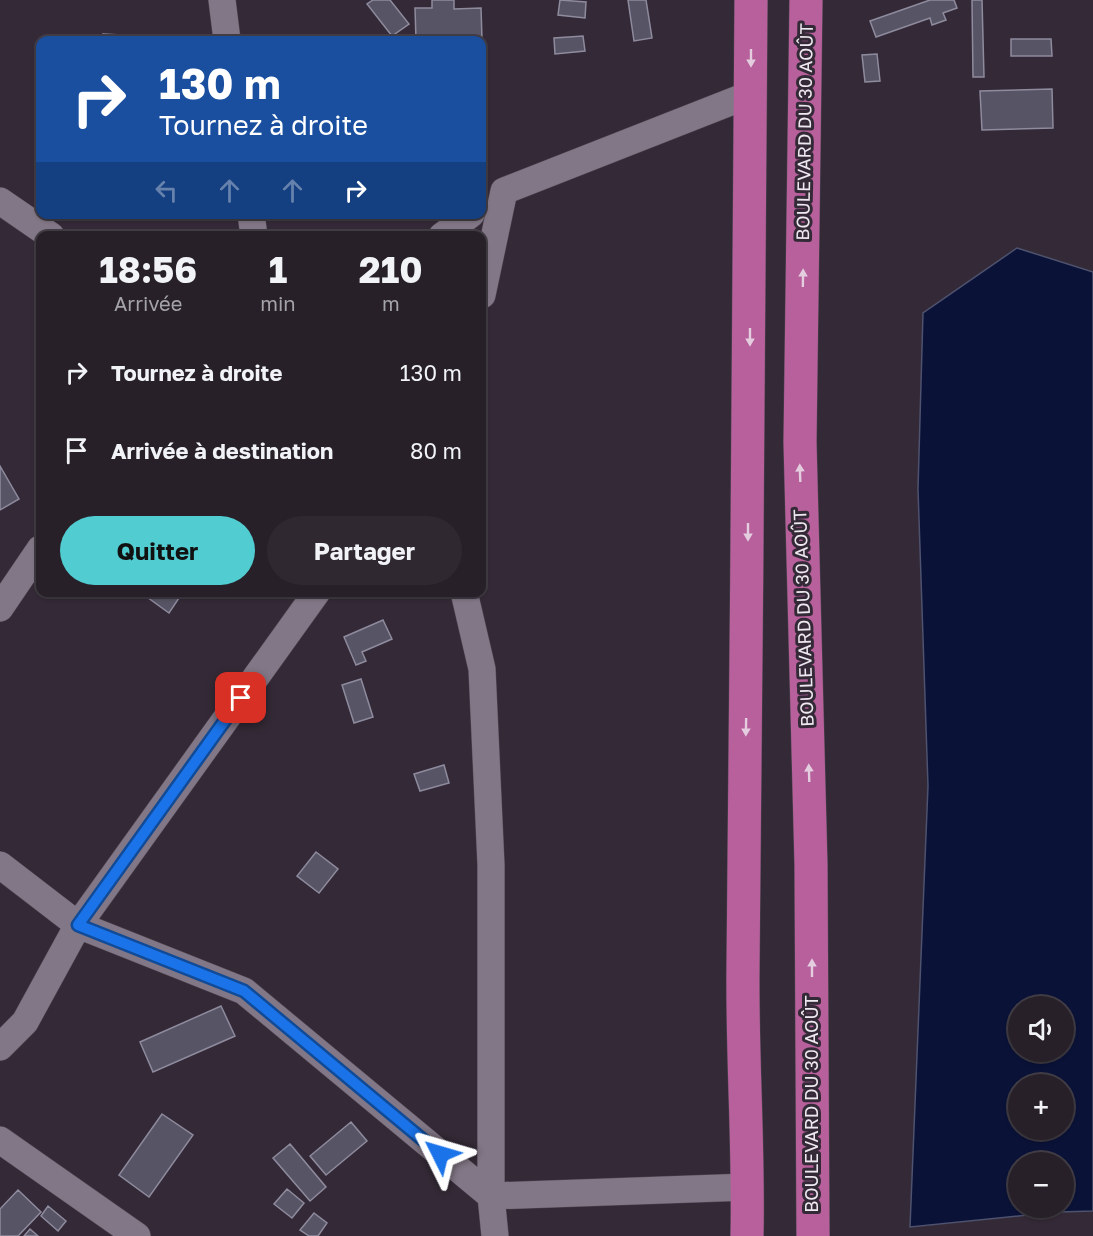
<!DOCTYPE html>
<html lang="fr">
<head>
<meta charset="utf-8">
<style>
	body { margin:0; font-family:"Golos Text",sans-serif; background:#2f2831; color:#f1f3f6; height:100vh; display:flex; flex-direction:column; font-size:22px; white-space:nowrap }
	* { box-sizing:border-box; margin:0 }
	p { font-size:20px; color:#a4a3a8 }
	.icon { flex:none; width:33px; height:33px; fill:none; stroke:currentColor; stroke-width:2; stroke-linecap:round; stroke-linejoin:round }
	.map { position:relative; flex:1; overflow:hidden }
	.sheet { position:absolute; left:36px; top:231px; width:450px; height:366px; display:flex; flex-direction:column; background:#272029; border-radius:12px; box-shadow:0 2px 4px #0004,0 0 0 2px #433e46 }
	.sheet>* { flex:none }
	.banner { position:absolute; left:36px; top:36px; width:450px; height:183px; border-radius:12px; box-shadow:0 2px 4px #0004,0 0 0 2px #433e46; background:#1a4fa0; color:#fff; overflow:hidden }
	.controls { position:absolute; left:1008px; top:996px; display:grid; gap:12px }
	.controls a { display:grid; place-items:center; width:66px; height:66px; border-radius:50%; background:#272029; box-shadow:0 2px 4px #0004,0 0 0 2px #433e46; font-size:30px }
	.pin { position:absolute; display:grid; place-items:center; width:51px; height:51px; color:#fff; margin:-26px; border-radius:12px; box-shadow:0 3px 9px #0006 }
	.me { position:absolute; width:66px; margin:-33px; rotate:310deg; stroke-linejoin:round; filter:drop-shadow(0 0 4px #0008) }
	.turn { display:flex; align-items:center; gap:21px; height:126px; padding:0 24px; font-size:27px }
	.turn .icon { width:78px; height:78px; stroke-width:2.5 }
	.turn b { display:block; font-size:42px; line-height:51px }
	.lanes { display:flex; align-items:center; height:57px; padding:0 24px; background:#0003; justify-content:center; gap:30px; direction:ltr }
	.lanes .off { opacity:.35 }
	.eta { display:flex; justify-content:space-evenly; align-items:center; height:102px; text-align:center }
	.eta b { font-size:36px; font-weight:700; line-height:42px }
	.cta { display:flex; gap:12px; margin-top:auto; padding:12px 24px }
	.cta a { flex:1; height:69px; border-radius:36px; background:#51ccd1; color:#111; font-size:24px; font-weight:700; line-height:69px; text-align:center }
	.cta a+a { background:#2f2831; color:#f1f3f6 }
	ul { padding:0; list-style:none }
	li { display:flex; align-items:center; gap:18px; height:78px; padding:0 24px }
	li div { flex:1 }
	li b { display:block; font-size:22px }
	li em { font-style:normal }
	.map>svg:first-child { display:block }
	.water { fill:#0a1237; stroke:#4e526e; stroke-width:1.5; fill-rule:evenodd }
	.building { fill:#575465; stroke:#8f8b9e; stroke-width:1.5 }
	.lines { fill:none; stroke-linecap:round; stroke-linejoin:round }
	.minor-casing { stroke:#4e4651; stroke-width:28 }
	.trunk-casing { stroke:#4e4651; stroke-width:34 }
	.minor { stroke:#827786; stroke-width:27 }
	.trunk { stroke:#b7609c; stroke-width:33 }
	.oneway { fill:#e3cddf }
	.route-casing { stroke:#114b97; stroke-width:15 }
	.route { stroke:#1a73e8; stroke-width:10 }
	.labels { text-anchor:middle; stroke-width:6; stroke-linejoin:round; paint-order:stroke }
	.street-label { font-size:18px; fill:#eee8f0; stroke:#342a37 }
</style>
</head>
<body>
<div class="map">
<svg width="1093" height="1236" viewBox="0 0 1093 1236">
	<rect width="100%" height="100%" fill="#342a37"/>
	<path class="water" d="M1017,248L1093,272V1211L1058,1212L910,1227L928,786L918,489L923,313ZM1018,1006H1064V1052H1018ZM1018,1084H1064V1130H1018ZM1018,1162H1064V1208H1018Z"/>
	<path class="building" d="M373,0H390L409,24L392,36L367,4Z
		M432,0H454V9L481,8L482,40H416L415,8H432Z
		M560,0L586,2L585,18L558,15Z
		M628,0H646L652,38L634,41Z
		M930,0H954L957,8L943,13L946,20L932,25L930,18L876,37L870,21Z
		M972,0H982L984,77H973Z
		M103,34L121,35V40H103Z
		M583,36L585,51L555,54L554,38Z
		M1011,39H1051L1052,56H1011Z
		M877,54L880,81L865,82L862,55Z
		M1052,89L1053,128L982,130L980,91Z
		M0,466L19,499L0,510Z
		M140,592H183L169,613Z
		M383,620L392,639L362,652L366,661L356,665L344,637Z
		M361,679L373,717L354,723L342,685Z
		M444,765L449,783L420,791L414,774Z
		M316,852L338,869L319,893L297,876Z
		M221,1006L235,1036L153,1072L140,1042Z
		M162,1114L193,1135L149,1197L119,1175Z
		M351,1122L367,1141L326,1175L310,1156Z
		M290,1144L326,1187L310,1201L273,1158Z
		M287,1189L304,1203L292,1218L274,1204Z
		M18,1190L41,1212L18,1236H0V1209Z
		M48,1206L66,1221L58,1231L41,1216Z
		M314,1213L327,1223L318,1236H309L300,1230Z
		M30,1229L38,1236H24Z"/>
	<g class="lines">
		<g class="minor-casing">
			<path id="minor" d="M222,0L227,40
				M0,201L51,236
				M251,214L254,236
				M442,236L471,214
				M482,295L504,191L751,94
				M464,592L482,669L491,865V1196L495,1236
				M0,608L40,549
				M0,865L78,925L244,991L491,1196L748,1187
				M0,1047L25,1022L78,925L317,592
				M0,1140L137,1236"/>
		</g>
		<g class="trunk-casing">
			<path id="trunk" d="M806,0L800,442L811,865L813,1236
				M747,1236C749,1147 742,1058 743,969C745,646 751,323 751,0"/>
		</g>
		<use href="#minor" class="minor"/>
		<use href="#trunk" class="trunk"/>
	</g>
	<defs><path id="oneway-solid" d="M-6-.8H1V-3.2L6.5 0L1 3.2V.8H-6Z" transform="scale(1.5)"/></defs>
	<g class="oneway">
		<use href="#oneway-solid" transform="translate(751 58) rotate(90)"/>
		<use href="#oneway-solid" transform="translate(803 278) rotate(-89)"/>
		<use href="#oneway-solid" transform="translate(750 337) rotate(90)"/>
		<use href="#oneway-solid" transform="translate(800 473) rotate(-92)"/>
		<use href="#oneway-solid" transform="translate(748 532) rotate(90)"/>
		<use href="#oneway-solid" transform="translate(746 727) rotate(91)"/>
		<use href="#oneway-solid" transform="translate(809 773) rotate(-92)"/>
		<use href="#oneway-solid" transform="translate(812 968) rotate(-90)"/>
	</g>
	<g class="lines">
		<g class="route-casing">
			<path id="route" d="M241,698L78,925L244,991L440,1154"/>
		</g>
		<use href="#route" class="route"/>
	</g>
	<g class="labels">
		<g class="street-label">
			<text transform="translate(805 132) rotate(-89)" y="6">BOULEVARD DU 30 AOÛT</text>
			<text transform="translate(804 618) rotate(-92)" y="6">BOULEVARD DU 30 AOÛT</text>
			<text transform="translate(812 1104) rotate(-90)" y="6">BOULEVARD DU 30 AOÛT</text>
		</g>
	</g>
</svg>
<div class="controls">
<a><svg class="icon" aria-label="sound" viewBox="0 0 24 24"><path d="M4 9h4l5-4v14l-5-4H4zM17 9q2 3 0 6"/></svg></a>
<a>+</a>
<a>−</a>
</div>
<div class="pin" style="left:241px;top:698px;background:#d93025"><svg class="icon" aria-label="arrive" viewBox="0 0 24 24"><path d="M6 21V4h12l-3 4 3 4H6"/></svg></div>
<svg class="me" style="left:440px;top:1154px" viewBox="-20 -20 40 40"><path d="M0-17L14 15 0 8-14 15z" fill="#1a73e8" stroke="#fff" stroke-width="4"/></svg>
<div class="banner">
<div class="turn"><svg class="icon" aria-label="right" viewBox="0 0 24 24"><path d="M7 20v-9h11M14 6l5 5-5 5"/></svg><div><b>130 m</b>Tournez à droite</div></div>
<div class="lanes"><svg class="icon off" aria-label="left" viewBox="0 0 24 24"><path d="M17 20v-9H6M10 6l-5 5 5 5"/></svg><svg class="icon off" aria-label="ahead" viewBox="0 0 24 24"><path d="M12 20V5M6 11l6-6 6 6"/></svg><svg class="icon off" aria-label="ahead" viewBox="0 0 24 24"><path d="M12 20V5M6 11l6-6 6 6"/></svg><svg class="icon" aria-label="right" viewBox="0 0 24 24"><path d="M7 20v-9h11M14 6l5 5-5 5"/></svg></div>
</div>
<section class="sheet">
<div class="eta">
<div><b>18:56</b><p>Arrivée</p></div>
<div><b>1</b><p>min</p></div>
<div><b>210</b><p>m</p></div>
</div>
<ul>
<li><svg class="icon" aria-label="right" viewBox="0 0 24 24"><path d="M7 20v-9h11M14 6l5 5-5 5"/></svg><div><b>Tournez à droite</b></div><em>130 m</em></li>
<li><svg class="icon" aria-label="arrive" viewBox="0 0 24 24"><path d="M6 21V4h12l-3 4 3 4H6"/></svg><div><b>Arrivée à destination</b></div><em>80 m</em></li>
</ul>
<div class="cta"><a>Quitter</a><a>Partager</a></div>
</section>
</div>
</body>
</html>
